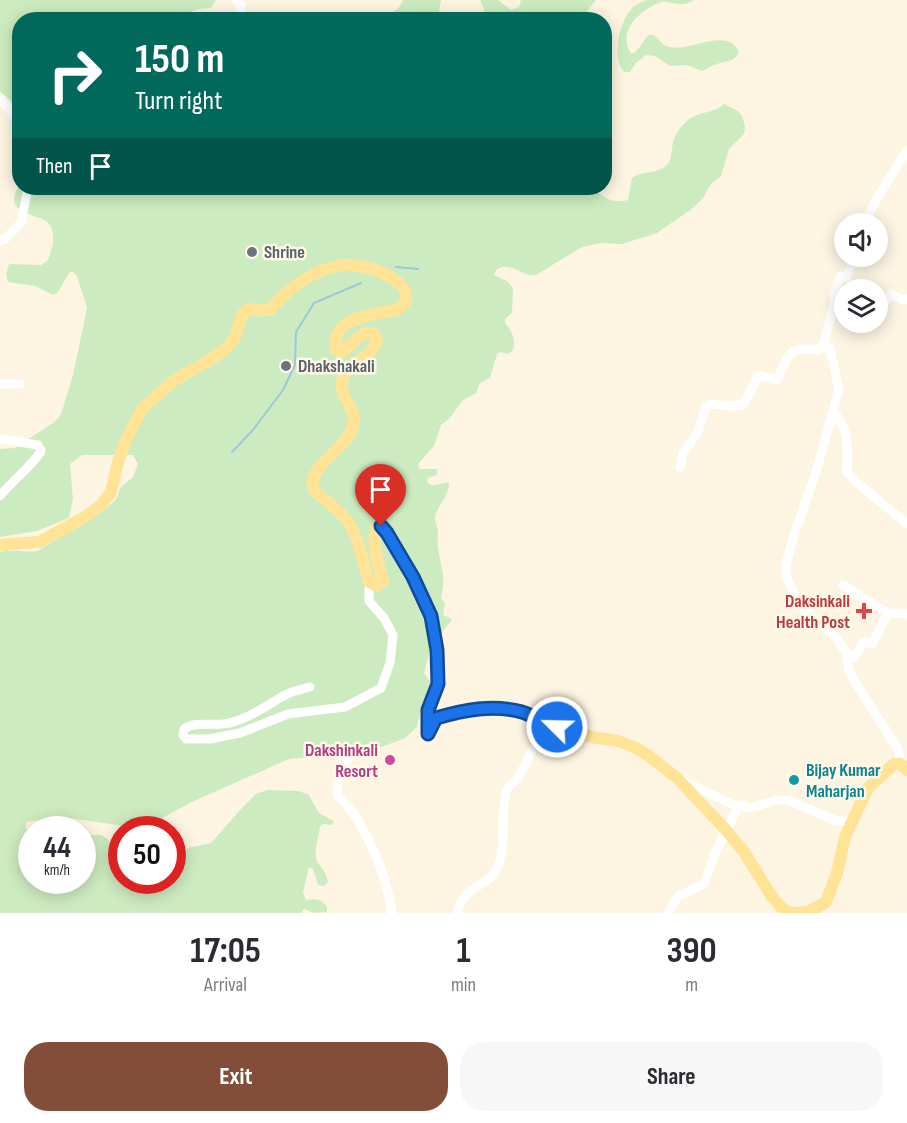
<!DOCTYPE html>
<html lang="en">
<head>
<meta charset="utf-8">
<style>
	body { margin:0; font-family:"Sofia Sans Condensed",sans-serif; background:#f7f7f7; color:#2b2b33; height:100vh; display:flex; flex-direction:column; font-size:22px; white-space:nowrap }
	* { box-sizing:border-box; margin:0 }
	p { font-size:20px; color:#7c7c81 }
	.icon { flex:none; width:33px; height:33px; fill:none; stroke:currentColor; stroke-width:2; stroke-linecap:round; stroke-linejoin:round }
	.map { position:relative; height:913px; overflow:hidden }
	.drawer { display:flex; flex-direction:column; background:#fff; flex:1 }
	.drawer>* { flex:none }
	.top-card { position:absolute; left:12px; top:12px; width:600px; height:183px; border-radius:24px; box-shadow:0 3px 15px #0003; background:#00695c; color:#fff; overflow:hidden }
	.fabs { position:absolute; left:834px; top:213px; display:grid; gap:12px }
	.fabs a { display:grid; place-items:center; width:54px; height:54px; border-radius:50%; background:#fff; box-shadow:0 3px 15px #0003; font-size:30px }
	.speed { position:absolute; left:18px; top:816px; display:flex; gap:12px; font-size:30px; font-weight:700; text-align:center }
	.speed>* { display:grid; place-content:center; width:78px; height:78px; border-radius:50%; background:#fff; box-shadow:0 3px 15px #0003; line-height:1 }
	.speed small { font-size:15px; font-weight:400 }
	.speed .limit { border:9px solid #d22; background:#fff; color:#111 }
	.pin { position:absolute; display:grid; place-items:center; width:51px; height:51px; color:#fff; margin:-62px -26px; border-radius:50% 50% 50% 0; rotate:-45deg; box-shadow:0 0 6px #0007 }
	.pin .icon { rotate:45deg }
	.me { position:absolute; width:66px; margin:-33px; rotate:293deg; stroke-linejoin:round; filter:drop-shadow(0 0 4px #0008) }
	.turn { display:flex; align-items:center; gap:21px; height:126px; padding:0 24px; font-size:27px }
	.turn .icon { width:78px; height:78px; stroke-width:2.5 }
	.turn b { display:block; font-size:42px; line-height:51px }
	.then { display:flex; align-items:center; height:57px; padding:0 24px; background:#0003; gap:12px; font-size:22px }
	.eta { display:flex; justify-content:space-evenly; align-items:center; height:102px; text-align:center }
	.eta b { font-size:36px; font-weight:700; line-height:42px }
	.action { display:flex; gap:12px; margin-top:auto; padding:12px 24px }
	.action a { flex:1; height:69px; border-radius:24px; background:#824e39; color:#fff; font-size:24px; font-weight:700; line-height:69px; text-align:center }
	.action a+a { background:#f7f7f7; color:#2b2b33 }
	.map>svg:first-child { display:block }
	.green { fill:#cdebc0 }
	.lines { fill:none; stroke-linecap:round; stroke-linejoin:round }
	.stream { stroke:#9bc9da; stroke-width:2 }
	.minor { stroke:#fff; stroke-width:9 }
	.major { stroke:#ffe397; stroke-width:12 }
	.route-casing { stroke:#114b97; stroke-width:15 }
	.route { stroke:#1a73e8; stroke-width:10 }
	.worship-dot { fill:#6b7280; stroke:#fff9e9; stroke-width:2 }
	.health-dot { fill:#e0444e; stroke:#fff9e9; stroke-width:2 }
	.hotel-dot { fill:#d1479c; stroke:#fff9e9; stroke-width:2 }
	.culture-dot { fill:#0f9aa8; stroke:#fff9e9; stroke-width:2 }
	.labels { text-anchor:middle; stroke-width:5; stroke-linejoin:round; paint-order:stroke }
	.worship-label { font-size:18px; font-weight:bold; fill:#5b616d; stroke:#fff9e9; text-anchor:start }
	.health-label { font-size:18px; font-weight:bold; fill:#be3a42; stroke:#fff9e9; text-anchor:end }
	.hotel-label { font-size:18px; font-weight:bold; fill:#b23c85; stroke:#fff9e9; text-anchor:end }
	.culture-label { font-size:18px; font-weight:bold; fill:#0d838f; stroke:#fff9e9; text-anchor:start }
</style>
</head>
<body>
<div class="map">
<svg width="907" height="913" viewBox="0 0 907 913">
	<rect width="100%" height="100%" fill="#fdf5e2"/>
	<path class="green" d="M0,0H216L211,8C201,9 190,8 187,19L20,20L19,115L12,102L0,91Z
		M403,0H441L438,19H379L398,9Z
		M480,0H498L511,10L519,7L521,0H596L580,19L483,20L484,9Z
		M646,0H694C680,9 672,0 661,2C642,9 616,30 631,53H634C639,50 646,36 649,35C656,33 660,42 664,45C669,48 678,48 683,47C700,45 730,30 739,52C734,62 726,61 717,64C712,65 707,69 702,71L687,65L670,66L655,56L646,55L636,63L630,72H624C611,57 619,21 633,7C637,4 641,2 646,0Z
		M724,104L738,111L742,116L745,126L744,134L729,149L721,176L710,185L704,197L693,208L657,233L622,244L600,243L582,247L536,275C520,277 516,262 497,269L494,275L507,281L513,288L512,313L505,319V323C512,331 516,339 513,350L508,354L500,352L497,354L490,378L480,383L476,393L463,400L449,419L441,425L434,446L418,464L420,469H437V475L428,478L427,482C435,490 441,480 449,483C449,497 437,505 435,518C435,523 438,527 438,532C438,537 437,542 438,547C440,567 447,575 441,598L445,604L443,615L450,618L452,620L431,646L424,673L430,681L431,688L419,717L417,727L405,738L395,742L362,753L289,759L196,800L158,820L131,827L63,817L26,822V829L31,830L32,880H82L83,836C103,835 101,831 114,847L121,850L122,880H172L173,857L188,848L211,843L240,810L256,794L267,790L299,791L309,795L319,813L334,821L332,825L323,824L320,827C319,835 313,855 317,861C322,869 326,872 328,882L324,886L318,885L313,869L309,867L303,892L306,900C316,899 320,898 327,907V912L314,913L304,909L301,913H0V552C10,548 25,553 37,551L101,513L116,500L120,488L133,477L138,464L133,455H82L70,464L73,499L69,518L37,531L0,537V449L15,448L53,423L59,418L62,411L73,375L87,308L77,276L72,271L69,273L58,292L53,295L35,286L8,282L6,274L9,264L41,265L48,260C52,249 57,235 49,224C41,213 0,216 19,186L20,188H593C604,198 613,204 628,200L632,178C641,171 653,174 663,168C673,162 671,151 673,142C675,135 680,127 686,122C697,111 713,114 724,104Z"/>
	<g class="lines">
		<path class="stream" d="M396,267L418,269
			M232,452L253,430L283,390L295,365L296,332L314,303L361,283"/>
		<path class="minor" d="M237,0L241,6L240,16L243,20
			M0,98L20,122
			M864,224L878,196L907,151
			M0,240L5,239L21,223L28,188
			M855,256L846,278L841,276L834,295L835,303L822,348H830L839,390L816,472L794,535L786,565V577L798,600L805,610L836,637L847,654L848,668L852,677L898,749L901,764
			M878,311L891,294L903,300L907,299
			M0,384H20
			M833,412C851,430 847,449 847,472L855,481L907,524
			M0,439L38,445L41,451C34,464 11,482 0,496
			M680,467L683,453L698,432L705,408L709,404L733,406L744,404L757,378L760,376L777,380C790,353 787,346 819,350L822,348
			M843,585L888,613
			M847,654L854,657L864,642L872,644L888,613L907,614
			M310,687C302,689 294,691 287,694C268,704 251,718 229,723C215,727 196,720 184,729L183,735L186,739H210L240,733L288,714L345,707L381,688L390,663L393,635L384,618L369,601V582
			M348,759L337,784L338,796C365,821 387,876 392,913
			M681,780L736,806L742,805L749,808L777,800H788L834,820L852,822
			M457,913C465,882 490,888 498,866C507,843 500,816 506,792C508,786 513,783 517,778C524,769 528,758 533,749
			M668,913L678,896L704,884L715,853L736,812V806"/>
		<path class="major" d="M0,545L39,542L85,517L101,505L111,492L118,462L126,440L142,409L173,381L211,359L228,347L235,337L242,315L247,309L269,310C275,306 279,299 285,294C300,280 326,265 347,265C363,265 381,271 395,280C408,289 412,305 394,310C372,316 333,315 335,349L341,352C350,349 355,337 365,333L374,334L377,340C373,359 346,361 342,381C338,401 366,411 347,438C337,452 306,471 314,490C324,500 337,508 346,519C359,537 363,562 369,582L378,586L383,581C379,564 371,546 376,528L381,526L387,533L413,577L431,612L437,650L438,684L428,707V734
			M429,733L437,719L466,710L510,709L525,713L557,727L591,737L618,741L634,747L649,756L677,778L726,830L744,852L772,897L785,911L794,913L808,912L826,902L837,873L845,837L868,788L894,764H901L907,770"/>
	</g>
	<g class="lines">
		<g class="route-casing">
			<path id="route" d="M381,526L387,533L413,577L431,616L437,650L438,684L428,710V734L436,718C464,710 493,704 522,712C534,716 545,723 557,727"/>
		</g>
		<use href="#route" class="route"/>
	</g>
	<g class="worship-dot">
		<circle cx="252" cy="252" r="6"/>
		<circle cx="286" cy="366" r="6"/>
	</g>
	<path class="health-dot" d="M861 602h6v6h6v6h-6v6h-6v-6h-6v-6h6z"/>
	<circle class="hotel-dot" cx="390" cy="760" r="6"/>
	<circle class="culture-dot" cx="794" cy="780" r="6"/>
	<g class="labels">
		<g class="worship-label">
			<text x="264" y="258">Shrine</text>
			<text x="298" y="372">Dhakshakali</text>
		</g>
		<g class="health-label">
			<text x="850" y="607">Daksinkali<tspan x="850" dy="21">Health Post</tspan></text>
		</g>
		<g class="hotel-label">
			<text x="378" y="756">Dakshinkali<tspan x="378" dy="21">Resort</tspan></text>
		</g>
		<g class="culture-label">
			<text x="806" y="776">Bijay Kumar<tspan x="806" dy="21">Maharjan</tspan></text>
		</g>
	</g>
</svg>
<div class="fabs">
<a><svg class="icon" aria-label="sound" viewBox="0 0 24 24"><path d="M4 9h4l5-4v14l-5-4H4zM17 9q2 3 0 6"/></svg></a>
<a><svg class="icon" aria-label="layers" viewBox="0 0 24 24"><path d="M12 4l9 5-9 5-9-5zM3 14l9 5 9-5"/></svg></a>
</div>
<div class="speed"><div>44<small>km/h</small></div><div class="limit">50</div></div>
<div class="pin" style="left:381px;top:526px;background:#d93025"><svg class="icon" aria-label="arrive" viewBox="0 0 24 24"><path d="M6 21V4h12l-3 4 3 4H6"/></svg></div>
<svg class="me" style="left:557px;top:727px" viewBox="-20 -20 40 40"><circle r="17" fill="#1a73e8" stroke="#fff" stroke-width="3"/><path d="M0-11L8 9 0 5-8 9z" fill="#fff"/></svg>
<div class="top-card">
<div class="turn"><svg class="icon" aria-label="right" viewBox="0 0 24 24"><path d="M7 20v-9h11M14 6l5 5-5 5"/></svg><div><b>150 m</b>Turn right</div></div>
<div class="then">Then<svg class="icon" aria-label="arrive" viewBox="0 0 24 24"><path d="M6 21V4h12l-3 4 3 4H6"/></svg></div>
</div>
</div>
<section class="drawer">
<div class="eta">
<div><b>17:05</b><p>Arrival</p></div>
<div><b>1</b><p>min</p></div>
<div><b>390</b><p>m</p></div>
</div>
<div class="action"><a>Exit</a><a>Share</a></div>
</section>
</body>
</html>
